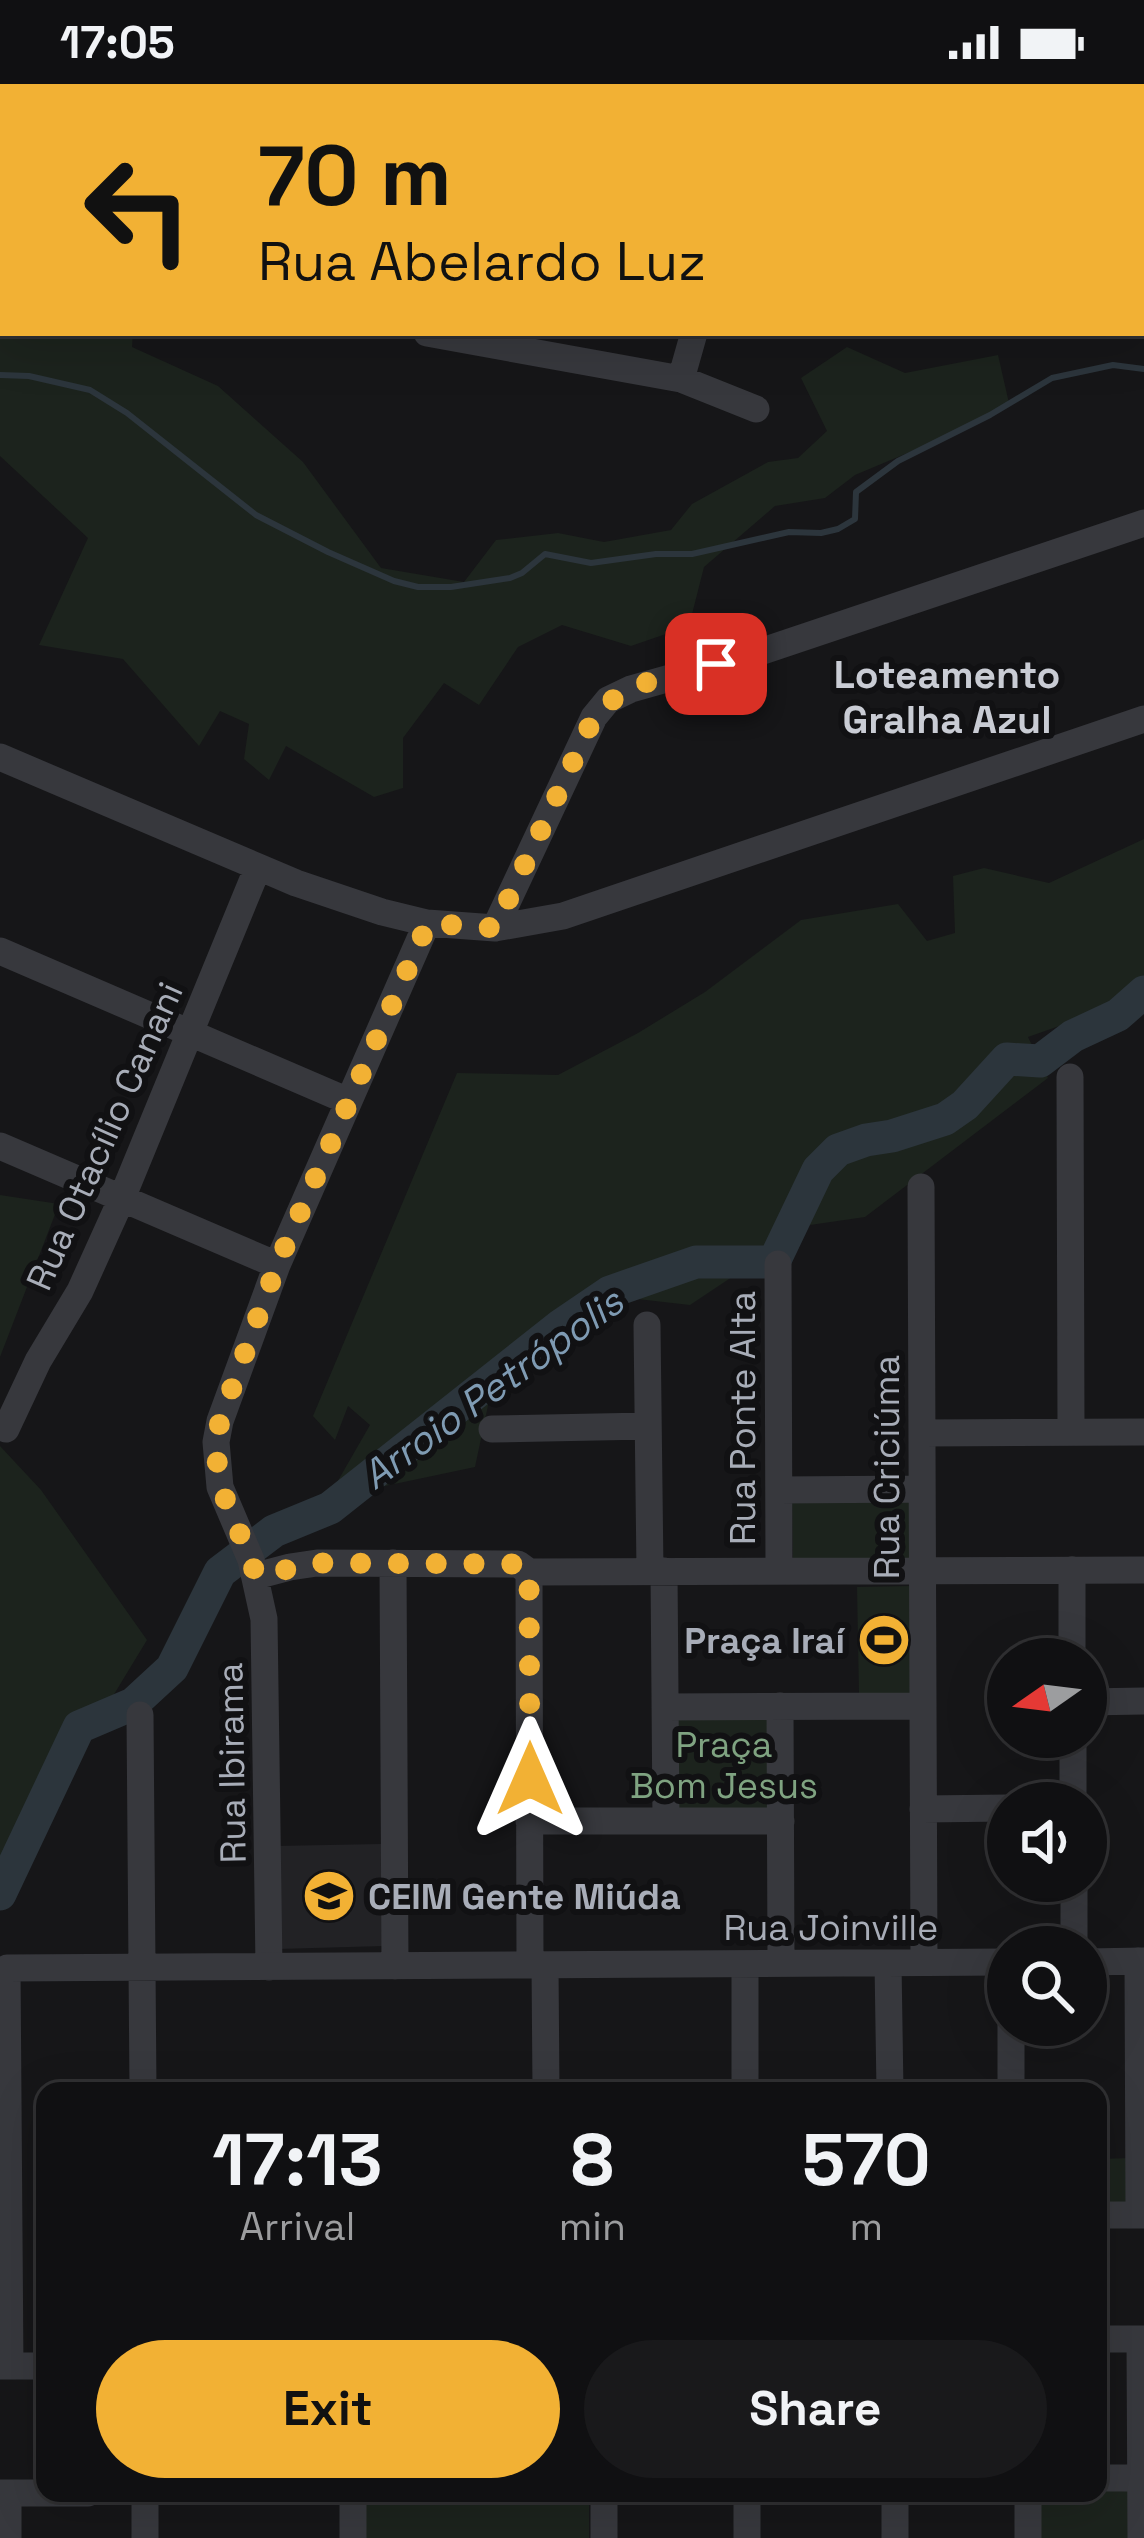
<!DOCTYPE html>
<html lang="en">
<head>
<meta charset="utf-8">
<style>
	body { margin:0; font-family:"Space Grotesk",sans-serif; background:#19191b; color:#f1f3f6; height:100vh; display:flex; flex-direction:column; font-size:45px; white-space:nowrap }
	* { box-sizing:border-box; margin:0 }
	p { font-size:39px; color:#9c9d9f }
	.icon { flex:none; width:66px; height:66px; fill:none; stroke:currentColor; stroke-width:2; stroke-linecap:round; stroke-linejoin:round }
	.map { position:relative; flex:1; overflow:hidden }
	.side { position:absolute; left:36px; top:1998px; width:1071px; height:420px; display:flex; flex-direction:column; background:#101012; border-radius:24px; box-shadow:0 12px 48px #0002,0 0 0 3px #303032 }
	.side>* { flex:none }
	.hud { position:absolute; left:0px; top:0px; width:1146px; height:252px; box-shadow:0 12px 48px #0002,0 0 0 3px #303032; background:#f2b134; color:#111; overflow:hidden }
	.needle { width:78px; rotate:256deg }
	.controls { position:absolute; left:987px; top:1554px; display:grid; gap:24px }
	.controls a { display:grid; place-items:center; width:120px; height:120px; border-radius:50%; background:#101012; box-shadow:0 12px 48px #0002,0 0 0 3px #303032; font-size:60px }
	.pin { position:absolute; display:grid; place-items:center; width:102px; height:102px; color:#fff; margin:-51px; border-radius:24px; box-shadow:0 6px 18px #0006 }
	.me { position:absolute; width:132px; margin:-66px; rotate:0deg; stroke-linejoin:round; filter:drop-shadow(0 0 9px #0008) }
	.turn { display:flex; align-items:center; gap:42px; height:252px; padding:0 60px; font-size:54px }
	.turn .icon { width:156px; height:156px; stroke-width:2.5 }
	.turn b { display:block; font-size:84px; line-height:102px }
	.eta { display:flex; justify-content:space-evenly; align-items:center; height:204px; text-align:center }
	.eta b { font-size:72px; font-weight:800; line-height:84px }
	.action { display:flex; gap:24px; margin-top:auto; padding:24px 60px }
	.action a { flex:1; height:138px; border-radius:72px; background:#f2b134; color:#111; font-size:48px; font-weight:800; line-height:138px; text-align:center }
	.action a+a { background:#19191b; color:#f1f3f6 }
	.status { display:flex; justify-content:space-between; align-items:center; height:84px; padding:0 60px; background:#101012; direction:ltr }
	.status svg { height:33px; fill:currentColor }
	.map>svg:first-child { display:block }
	.built { fill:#222225 }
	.green { fill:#1c231d }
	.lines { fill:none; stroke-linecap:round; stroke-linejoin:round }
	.stream { stroke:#2c353c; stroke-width:6 }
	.river { stroke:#2c353c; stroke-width:33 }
	.minor { stroke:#37383d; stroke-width:27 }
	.route { stroke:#f2b134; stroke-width:21; stroke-dasharray:0 37.8 }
	.labels { text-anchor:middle; stroke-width:12; stroke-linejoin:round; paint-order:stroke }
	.street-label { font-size:36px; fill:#a8adb8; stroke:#111113 }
	.poi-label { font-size:36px; font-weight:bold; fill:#a8adb8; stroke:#111113; text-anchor:end }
	.park-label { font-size:36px; fill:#7fa381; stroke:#111113 }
	.neighbourhood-label { font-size:39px; font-weight:bold; fill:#c9ccd4; stroke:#111113 }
	.water-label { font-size:39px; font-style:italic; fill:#7f9bb3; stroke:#111113 }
</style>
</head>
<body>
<div class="status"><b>17:05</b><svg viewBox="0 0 49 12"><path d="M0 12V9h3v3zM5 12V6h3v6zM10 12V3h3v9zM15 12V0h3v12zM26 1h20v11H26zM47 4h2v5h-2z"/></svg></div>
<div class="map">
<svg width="1144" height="2454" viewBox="0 0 1144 2454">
	<rect width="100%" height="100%" fill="#161618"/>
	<path class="built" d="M381,1760L384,1862L278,1865L275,1762Z"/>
	<path class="green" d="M0,175L3,177V249H133L132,263L218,302L303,378L381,484L464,498L496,456L558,449L604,458L671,446L692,420L768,378L798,374L827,347L801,294L847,263L905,289L998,271L1009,319L986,336L855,391L825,414L775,422L704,483L689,542L631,562L562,541L518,563L479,621L444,599L403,654V704L374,713L286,662L269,696L244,675L249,640L220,627L199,662L123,575L39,561L88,454L0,372Z
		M1144,755V897L1113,923L1028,953L1048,994L865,1133L810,1141L690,1221L620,1213L490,1312L475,1383L328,1414L370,1341L348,1322L335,1356L313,1332L457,989L558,991L638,949L705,908L801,836L898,820L927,857L955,849L953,792L984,784L1049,799Z
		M0,1111L59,1120L0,1273Z
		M0,1362L41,1406L147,1556L0,1798Z
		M792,1412H910V1475L793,1476Z
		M910,1502L912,1609L859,1610L857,1503Z
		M676,1633H772V1728H677Z
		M1130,2074L1131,2127H1098V2075Z
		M1098,2406H1130L1131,2454H1035V2409H1098Z
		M589,2411V2454H356V2413Z"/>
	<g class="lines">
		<path class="stream" d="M0,291L29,292L90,306L127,329L256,431L328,468L394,497L418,503H451L510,494L522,489L545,470L591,479L656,470H692L789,448L821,449L838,445L855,435L856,408L898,377L990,331L1052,294L1113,281L1144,285"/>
		<path class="river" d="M0,1810L79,1643L133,1620L172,1584L220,1488L274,1447L330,1424L560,1242L610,1208L696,1178H774L818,1086L838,1066L866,1056L892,1052L945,1035L965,1021L1007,975L1040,977L1073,952L1118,931L1144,908"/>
		<path class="minor" d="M310,0L325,3
			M450,3L452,0
			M765,3V0
			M981,3L982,0
			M0,146L3,148
			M1143,154H1144
			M427,249L681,295L756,325
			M681,295L694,249
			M0,673L296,799L382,828L427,839L495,844L563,832L1144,635
			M495,844L594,633L608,616L631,605L748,572L1144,439
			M0,867L348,1017
			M1070,993L1071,1348
			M0,1062L277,1181
			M921,1103L924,1878
			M778,1180L779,1487
			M647,1241L650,1487
			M6,1345L38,1277L80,1207L122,1114L258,783
			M492,1345L648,1342
			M922,1349L1144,1348
			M779,1406L922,1405
			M393,1479L395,1882
			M1072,1486V1575
			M664,1487L666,1737
			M529,1488L530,1881
			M256,1492L290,1483L317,1479L518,1480L529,1488L1144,1486
			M1086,1618L1144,1617
			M780,1622L781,1879
			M665,1623L923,1622
			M140,1631L143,2007
			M1073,1653V1719
			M923,1725L1008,1724
			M529,1737H781
			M1074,1797V1863
			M1138,1877L1139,2131
			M1086,1878L1144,1877
			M888,1879L890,2007
			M745,1880V2007
			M545,1881L546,2007
			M269,1883L264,1535L251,1476L220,1403L216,1358L220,1337L277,1181L427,839
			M1011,1941V2007
			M1098,2131H1144
			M1098,2255H1144
			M1140,2255L1141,2454
			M0,2282H45
			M10,2282L7,1884L1008,1878
			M1098,2394H1141
			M0,2409H88
			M145,2409V2454
			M604,2409V2454
			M747,2409V2454
			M895,2409V2454
			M1028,2409V2454
			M8,2454V2409
			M353,2454V2409"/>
	</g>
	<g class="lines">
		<path class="route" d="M530,1695L529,1488L518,1480L317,1479L256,1492C238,1432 207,1406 220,1337L277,1181L428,839L495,844L594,633C624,598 672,591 716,580"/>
	</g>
	<defs>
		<g id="stadium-disc" transform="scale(2.7)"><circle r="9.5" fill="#f2b134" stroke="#111113"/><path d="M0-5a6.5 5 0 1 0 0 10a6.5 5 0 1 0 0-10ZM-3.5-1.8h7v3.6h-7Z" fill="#111"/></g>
		<g id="school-disc" transform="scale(2.7)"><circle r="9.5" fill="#f2b134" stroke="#111113"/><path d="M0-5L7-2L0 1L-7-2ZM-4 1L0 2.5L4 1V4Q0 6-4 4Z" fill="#111"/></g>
	</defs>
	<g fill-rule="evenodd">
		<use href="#stadium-disc" x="884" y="1556"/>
		<use href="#school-disc" x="329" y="1812"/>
	</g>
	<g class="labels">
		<g class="street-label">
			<text transform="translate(104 1052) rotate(-66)" y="13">Rua Otacílio Canani</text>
			<text transform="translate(742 1334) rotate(-90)" y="13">Rua Ponte Alta</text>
			<text transform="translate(886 1383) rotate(-90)" y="13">Rua Criciúma</text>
			<text transform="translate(231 1679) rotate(-91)" y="13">Rua Ibirama</text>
			<text x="831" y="1856">Rua Joinville</text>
		</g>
		<g class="poi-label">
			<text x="845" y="1569">Praça Iraí</text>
			<text x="368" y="1825" text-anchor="start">CEIM Gente Miúda</text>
		</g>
		<g class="park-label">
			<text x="724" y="1673">Praça<tspan x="724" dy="41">Bom Jesus</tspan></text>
		</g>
		<g class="neighbourhood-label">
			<text x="947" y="604">Loteamento<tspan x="947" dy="45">Gralha Azul</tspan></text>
		</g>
		<g class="water-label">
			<text transform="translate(492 1304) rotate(-36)" y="14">Arroio Petrópolis</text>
		</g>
	</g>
</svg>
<div class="controls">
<a><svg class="needle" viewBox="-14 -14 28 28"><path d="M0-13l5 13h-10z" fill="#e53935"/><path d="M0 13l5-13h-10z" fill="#9c9d9f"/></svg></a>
<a><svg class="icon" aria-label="sound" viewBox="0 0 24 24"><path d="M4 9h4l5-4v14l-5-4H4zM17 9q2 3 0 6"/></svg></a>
<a><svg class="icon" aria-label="search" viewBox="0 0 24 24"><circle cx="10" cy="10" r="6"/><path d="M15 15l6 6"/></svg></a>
</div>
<div class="pin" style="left:716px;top:580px;background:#d93025"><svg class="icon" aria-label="arrive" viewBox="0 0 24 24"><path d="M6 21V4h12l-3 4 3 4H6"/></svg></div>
<svg class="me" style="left:530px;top:1695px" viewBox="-20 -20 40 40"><path d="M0-17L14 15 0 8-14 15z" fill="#f2b134" stroke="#fff" stroke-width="4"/></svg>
<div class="hud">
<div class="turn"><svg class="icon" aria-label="left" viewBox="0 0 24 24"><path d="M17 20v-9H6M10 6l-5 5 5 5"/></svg><div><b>70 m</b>Rua Abelardo Luz</div></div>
</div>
<section class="side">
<div class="eta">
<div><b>17:13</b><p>Arrival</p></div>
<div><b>8</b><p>min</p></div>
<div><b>570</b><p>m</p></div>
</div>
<div class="action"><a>Exit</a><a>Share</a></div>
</section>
</div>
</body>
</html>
